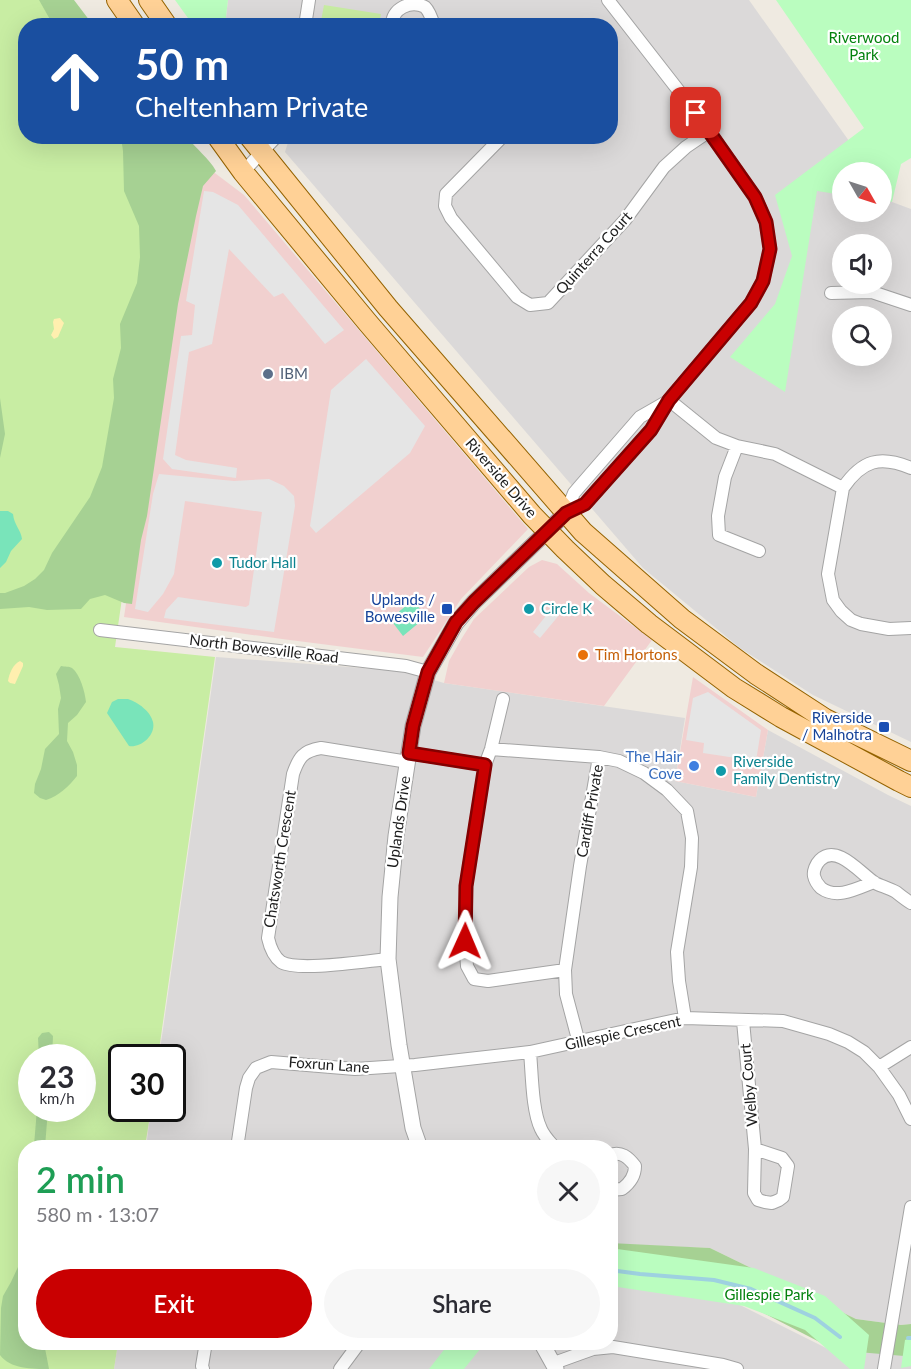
<!DOCTYPE html>
<html lang="en">
<head>
<meta charset="utf-8">
<style>
	body { margin:0; font-family:Lato,sans-serif; background:#f7f7f7; color:#2b2b33; height:100vh; display:flex; flex-direction:column; font-size:22px; white-space:nowrap }
	* { box-sizing:border-box; margin:0 }
	p { font-size:20px; color:#7c7c81 }
	.icon { flex:none; width:33px; height:33px; fill:none; stroke:currentColor; stroke-width:2; stroke-linecap:round; stroke-linejoin:round }
	.map { position:relative; flex:1; overflow:hidden }
	.drawer { position:absolute; left:18px; top:1140px; width:600px; height:210px; display:flex; flex-direction:column; background:#fff; border-radius:24px; box-shadow:0 6px 24px #0002 }
	.drawer>* { flex:none }
	.hud { position:absolute; left:18px; top:18px; width:600px; height:126px; border-radius:24px; box-shadow:0 6px 24px #0002; background:#1a4fa0; color:#fff; overflow:hidden }
	.needle { width:39px; rotate:129deg }
	.tools { position:absolute; left:832px; top:162px; display:grid; gap:12px }
	.tools a { display:grid; place-items:center; width:60px; height:60px; border-radius:50%; background:#fff; box-shadow:0 6px 24px #0002; font-size:30px }
	.speed { position:absolute; left:18px; top:1044px; display:flex; gap:12px; font-size:30px; font-weight:700; text-align:center }
	.speed>* { display:grid; place-content:center; width:78px; height:78px; border-radius:50%; background:#fff; box-shadow:0 6px 24px #0002; line-height:1 }
	.speed small { font-size:15px; font-weight:400 }
	.speed .limit { border:3px solid #111; border-radius:9px; background:#fff; color:#111 }
	.pin { position:absolute; display:grid; place-items:center; width:51px; height:51px; color:#fff; margin:-26px; border-radius:12px; box-shadow:0 3px 9px #0006 }
	.me { position:absolute; width:66px; margin:-33px; rotate:1deg; stroke-linejoin:round; filter:drop-shadow(0 0 4px #0008) }
	.turn { display:flex; align-items:center; gap:21px; height:126px; padding:0 18px; font-size:27px }
	.turn .icon { width:78px; height:78px; stroke-width:2.5 }
	.turn b { display:block; font-size:42px; line-height:51px }
	.round { display:grid; place-items:center; flex:none; width:63px; height:63px; border-radius:32px; background:#f7f7f7 }
	.overview { display:flex; align-items:center; justify-content:space-between; height:102px; padding:0 18px }
	h1 { font-size:36px; font-weight:600; line-height:45px; color:#1e9e55 }
	.cta { display:flex; gap:12px; margin-top:auto; padding:12px 18px }
	.cta a { flex:1; height:69px; border-radius:36px; background:#c90001; color:#fff; font-size:24px; font-weight:600; line-height:69px; text-align:center }
	.cta a+a { background:#f7f7f7; color:#2b2b33 }
	.map>svg:first-child { display:block }
	.residential { fill:#dbd9d9; fill-rule:evenodd }
	.commercial { fill:#f1d0cf }
	.grass { fill:#c8eda3; fill-rule:evenodd }
	.forest { fill:#a6d193 }
	.sand { fill:#ffefaf }
	.park { fill:#bafdbf }
	.pitch { fill:#79e4ba }
	.parking { fill:#e5e5e5 }
	.lines { fill:none; stroke-linecap:round; stroke-linejoin:round }
	.stream { stroke:#9ed1e0; stroke-width:4 }
	.minor-casing { stroke:#a4a4a4; stroke-width:14 }
	.tertiary-casing { stroke:#a4a4a4; stroke-width:17 }
	.primary-casing { stroke:#956300; stroke-width:22 }
	.minor { stroke:#fff; stroke-width:12 }
	.tertiary { stroke:#fff; stroke-width:15 }
	.primary { stroke:#ffd196; stroke-width:20 }
	.route-casing { stroke:#830001; stroke-width:15 }
	.route { stroke:#c90001; stroke-width:10 }
	.service-dot { fill:#5c6f8a; stroke:#fff; stroke-width:2 }
	.culture-dot { fill:#0f9aa8; stroke:#fff; stroke-width:2 }
	.transit-dot { fill:#1a4fb4; stroke:#fff; stroke-width:2 }
	.food-dot { fill:#e8710a; stroke:#fff; stroke-width:2 }
	.shop-dot { fill:#3f7fe0; stroke:#fff; stroke-width:2 }
	.labels { text-anchor:middle; stroke-width:4.5; stroke-linejoin:round; paint-order:stroke }
	.park-label { font-size:15px; fill:#04820e; stroke:#fff }
	.street-label { font-size:15px; fill:#1d1d1d; stroke:#fff }
	.service-label { font-size:15px; fill:#4e5e75; stroke:#fff; text-anchor:start }
	.culture-label { font-size:15px; fill:#0d838f; stroke:#fff; text-anchor:start }
	.transit-label { font-size:15px; fill:#164399; stroke:#fff; text-anchor:end }
	.food-label { font-size:15px; fill:#c56008; stroke:#fff; text-anchor:start }
	.shop-label { font-size:15px; fill:#366cbe; stroke:#fff; text-anchor:end }
</style>
</head>
<body>
<div class="map">
<svg width="911" height="1369" viewBox="0 0 911 1369">
	<rect width="100%" height="100%" fill="#efeae1"/>
	<path class="residential" d="M228,0H749L871,172H843V212H882V188L892,202L911,209V742L813,695L740,648L643,568L285,152L290,136H610V26H225ZM843,244H882V284H843ZM843,316H882V356H843Z
		M216,657L402,671L444,683L685,718L675,781L756,797L768,730L888,795L911,806V1324L901,1325L856,1319L710,1248L611,1244L610,1148H146L151,1109L172,1108V1058L159,1057Z
		M611,1282L738,1304L834,1352H911V1369H114L118,1343L610,1342Z"/>
	<path class="commercial" d="M187,152L244,195L528,529L461,599L423,657L282,639L124,617L147,462Z
		M542,560L557,564L589,593L652,640L604,706L444,683L449,661L462,638L474,619L529,567Z
		M693,677L768,730L756,797L675,781Z"/>
	<path class="grass" d="M0,0H67L87,25L26,26V136L174,137L186,152L115,647L215,657L158,1057L122,1058V1108L151,1109L145,1147L26,1148V1342L118,1343L114,1369H0ZM32,1058H82V1108H32Z
		M324,5L381,14L379,25H350L321,21Z"/>
	<path class="forest" d="M39,0H74L93,25H55L52,23Z
		M121,137H187C196,149 209,158 216,171L203,186L196,216L178,304L147,516L141,540L132,604L124,603L105,595L90,599L81,609L47,610L29,607L0,609V593H5L24,586L35,579L44,570L52,553L90,497L102,467L114,398L113,379L121,348L120,324L137,283L140,257L139,226L124,191L123,151Z
		M0,398L5,434L0,458Z
		M61,666C65,667 69,666 72,668C80,674 85,692 86,702L77,715L68,723L67,741L73,752L77,765V776C69,786 59,796 46,800L40,798L34,793L35,784L41,769L45,749L59,734L58,709L61,698L59,685L56,674Z
		M49,1032L53,1036L52,1057H39L38,1038L42,1033Z
		M37,1109H48L45,1147H34V1145Z
		M25,1237L26,1342L44,1343L49,1369C32,1369 10,1369 0,1355L1,1308L3,1296L11,1282L18,1267V1243Z
		M610,1243L710,1248L856,1319L901,1325L911,1324V1355L904,1356L835,1350L740,1301L611,1282Z"/>
	<path class="sand" d="M60,318L64,323L58,337L54,339L51,335L54,329L53,322L54,319Z
		M20,661L23,663V666L15,684L10,683L8,681C9,674 13,664 20,661Z"/>
	<path class="park" d="M175,0H228L225,25H193Z
		M776,0H911V158L901,164L892,202L882,200V172H843V195L817,191L785,392L730,357L775,304L792,256L775,195L864,128Z
		M610,1248L754,1268L825,1296L869,1335L864,1369H850L805,1330L744,1306L611,1286Z
		M911,1338V1366L901,1368L905,1340Z
		M450,1342H485V1343L464,1369H429Z"/>
	<path class="pitch" d="M0,511H8L13,514C14,525 21,530 22,539L11,551L6,562L0,568Z
		M413,600L426,617L403,636L390,619Z
		M118,699C119,699 127,699 128,699C138,702 151,712 153,722C156,735 141,748 129,746L107,713L112,702Z"/>
	<path class="parking" d="M204,191L213,192L238,205L344,330L325,344L283,293L274,297L229,249L212,344L189,352L175,455L186,460L237,468L236,478L172,469L163,459L181,336L192,335L195,305L186,301Z
		M366,359L425,426L410,453L316,533L310,526L331,390Z
		M159,474L234,481L269,479L284,486L294,496L295,506L274,632L164,618L166,610L178,597L246,607L249,605L262,512L185,501L174,574L163,594L148,612L135,609L153,494Z
		M553,607L560,614L540,638L533,632Z
		M708,692L761,730L756,761L703,753L704,743L686,740L693,698Z"/>
	<g class="lines">
		<path class="stream" d="M610,1270L640,1274L714,1280L751,1289L815,1318L840,1337
			M908,1338H911"/>
		<g class="minor-casing">
			<path id="minor" d="M305,26L309,0
				M392,26C391,8 411,0 425,7C430,12 432,19 434,26
				M503,136L446,194L445,206L451,218L517,297L530,305L548,303L625,220L664,167L686,147L708,132
				M243,172L277,136
				M831,293L872,292L911,305
				M669,400L716,438L737,446L775,454L843,488
				M737,446L725,477L718,516L719,535L759,551
				M911,468C880,455 862,460 843,488L828,574L833,600L841,611L851,620L861,624L889,629L911,628
				M566,513L585,504L651,430L669,400L751,303L763,281L770,249L766,222L755,197L696,113L608,0
				M566,513L574,493L580,486L640,417L668,401
				M100,630L406,666L428,672
				M503,699L491,749L485,765L466,886L465,941L467,966L474,979L488,981L565,970
				M491,749L599,757L619,761L644,773L667,790L687,811L692,838L691,867L677,952L679,981L685,1018
				M409,753L485,765
				M874,882C858,888 837,900 821,888C818,885 815,881 814,876C813,871 816,864 820,860C837,843 861,874 875,883C881,886 889,888 896,892C901,896 906,900 911,903
				M388,959C366,961 298,972 281,962C273,956 270,947 268,938L293,774C299,757 303,751 321,748L408,762
				M743,1021L755,1149L754,1193L758,1200L765,1202L772,1203L779,1200L783,1197L788,1166L782,1158L755,1149
				M579,1043L566,994L565,970L580,866L599,757
				M530,1052C532,1073 532,1111 541,1129C544,1136 550,1142 555,1148
				M879,1067L911,1047
				M237,1148L246,1088L249,1078L256,1068L271,1062L355,1069L415,1065L530,1052L685,1018L783,1021L829,1034L848,1042L864,1052L879,1067L899,1095L911,1119
				M610,1155C621,1151 628,1157 635,1166C635,1176 630,1183 622,1189L610,1190
				M554,1363L593,1349L613,1347L723,1365L737,1369
				M203,1369L202,1366L206,1342
				M340,1369L360,1342
				M884,1369L911,1207"/>
		</g>
		<g class="tertiary-casing">
			<path id="tertiary" d="M420,1148L413,1128L399,1045L388,959L390,897L396,836L413,726L428,672L456,623L474,602L566,513
				M541,1342L556,1369"/>
		</g>
		<g class="primary-casing">
			<path id="primary" d="M117,0L135,26
				M149,0L167,26
				M217,136L243,172L368,323L532,515L565,549L603,585L649,624L734,688L781,717L899,781L911,787
				M249,136L388,308L583,532L682,619L756,674L825,719L911,761"/>
		</g>
		<use href="#minor" class="minor"/>
		<use href="#tertiary" class="tertiary"/>
		<use href="#primary" class="primary"/>
	</g>
	<g class="lines">
		<g class="route-casing">
			<path id="route" d="M465,941L466,886L485,765L409,753L413,726L428,672L456,622L474,602L566,513L585,504L651,430L669,400L751,303L763,281L770,249L766,222L755,197L696,113"/>
		</g>
		<use href="#route" class="route"/>
	</g>
	<circle class="service-dot" cx="268" cy="374" r="6"/>
	<g class="culture-dot">
		<circle cx="217" cy="563" r="6"/>
		<circle cx="529" cy="609" r="6"/>
		<circle cx="721" cy="771" r="6"/>
	</g>
	<g class="transit-dot">
		<rect x="441" y="603" width="12" height="12" rx="3"/>
		<rect x="878" y="721" width="12" height="12" rx="3"/>
	</g>
	<circle class="food-dot" cx="583" cy="655" r="6"/>
	<circle class="shop-dot" cx="694" cy="766" r="6"/>
	<g class="labels">
		<g class="park-label">
			<text x="864" y="43">Riverwood<tspan x="864" dy="17">Park</tspan></text>
			<text x="769" y="1300">Gillespie Park</text>
		</g>
		<g class="street-label">
			<text transform="translate(594 253) rotate(-48)" y="5">Quinterra Court</text>
			<text transform="translate(501 478) rotate(49)" y="5">Riverside Drive</text>
			<text transform="translate(264 649) rotate(7)" y="5">North Bowesville Road</text>
			<text transform="translate(590 811) rotate(-80)" y="5">Cardiff Private</text>
			<text transform="translate(399 822) rotate(-82)" y="5">Uplands Drive</text>
			<text transform="translate(280 859) rotate(-81)" y="5">Chatsworth Crescent</text>
			<text transform="translate(623 1033) rotate(-12)" y="5">Gillespie Crescent</text>
			<text transform="translate(329 1065) rotate(4)" y="5">Foxrun Lane</text>
			<text transform="translate(749 1085) rotate(-95)" y="5">Welby Court</text>
		</g>
		<g class="service-label">
			<text x="280" y="379">IBM</text>
		</g>
		<g class="culture-label">
			<text x="229" y="568">Tudor Hall</text>
			<text x="541" y="614">Circle K</text>
			<text x="733" y="767">Riverside<tspan x="733" dy="17">Family Dentistry</tspan></text>
		</g>
		<g class="transit-label">
			<text x="435" y="605">Uplands /<tspan x="435" dy="17">Bowesville</tspan></text>
			<text x="872" y="723">Riverside<tspan x="872" dy="17">/ Malhotra</tspan></text>
		</g>
		<g class="food-label">
			<text x="595" y="660">Tim Hortons</text>
		</g>
		<g class="shop-label">
			<text x="682" y="762">The Hair<tspan x="682" dy="17">Cove</tspan></text>
		</g>
	</g>
</svg>
<div class="tools">
<a><svg class="needle" viewBox="-14 -14 28 28"><path d="M0-13l5 13h-10z" fill="#e53935"/><path d="M0 13l5-13h-10z" fill="#7c7c81"/></svg></a>
<a><svg class="icon" aria-label="sound" viewBox="0 0 24 24"><path d="M4 9h4l5-4v14l-5-4H4zM17 9q2 3 0 6"/></svg></a>
<a><svg class="icon" aria-label="search" viewBox="0 0 24 24"><circle cx="10" cy="10" r="6"/><path d="M15 15l6 6"/></svg></a>
</div>
<div class="speed"><div>23<small>km/h</small></div><div class="limit">30</div></div>
<div class="pin" style="left:696px;top:113px;background:#d93025"><svg class="icon" aria-label="arrive" viewBox="0 0 24 24"><path d="M6 21V4h12l-3 4 3 4H6"/></svg></div>
<svg class="me" style="left:465px;top:941px" viewBox="-20 -20 40 40"><path d="M0-17L14 15 0 8-14 15z" fill="#c90001" stroke="#fff" stroke-width="4"/></svg>
<div class="hud">
<div class="turn"><svg class="icon" aria-label="ahead" viewBox="0 0 24 24"><path d="M12 20V5M6 11l6-6 6 6"/></svg><div><b>50 m</b>Cheltenham Private</div></div>
</div>
<section class="drawer">
<div class="overview"><div><h1>2 min</h1><p>580 m · 13:07</p></div><a class="round"><svg class="icon" aria-label="close" viewBox="0 0 24 24"><path d="M6 6l12 12M18 6L6 18"/></svg></a></div>
<div class="cta"><a>Exit</a><a>Share</a></div>
</section>
</div>
</body>
</html>
